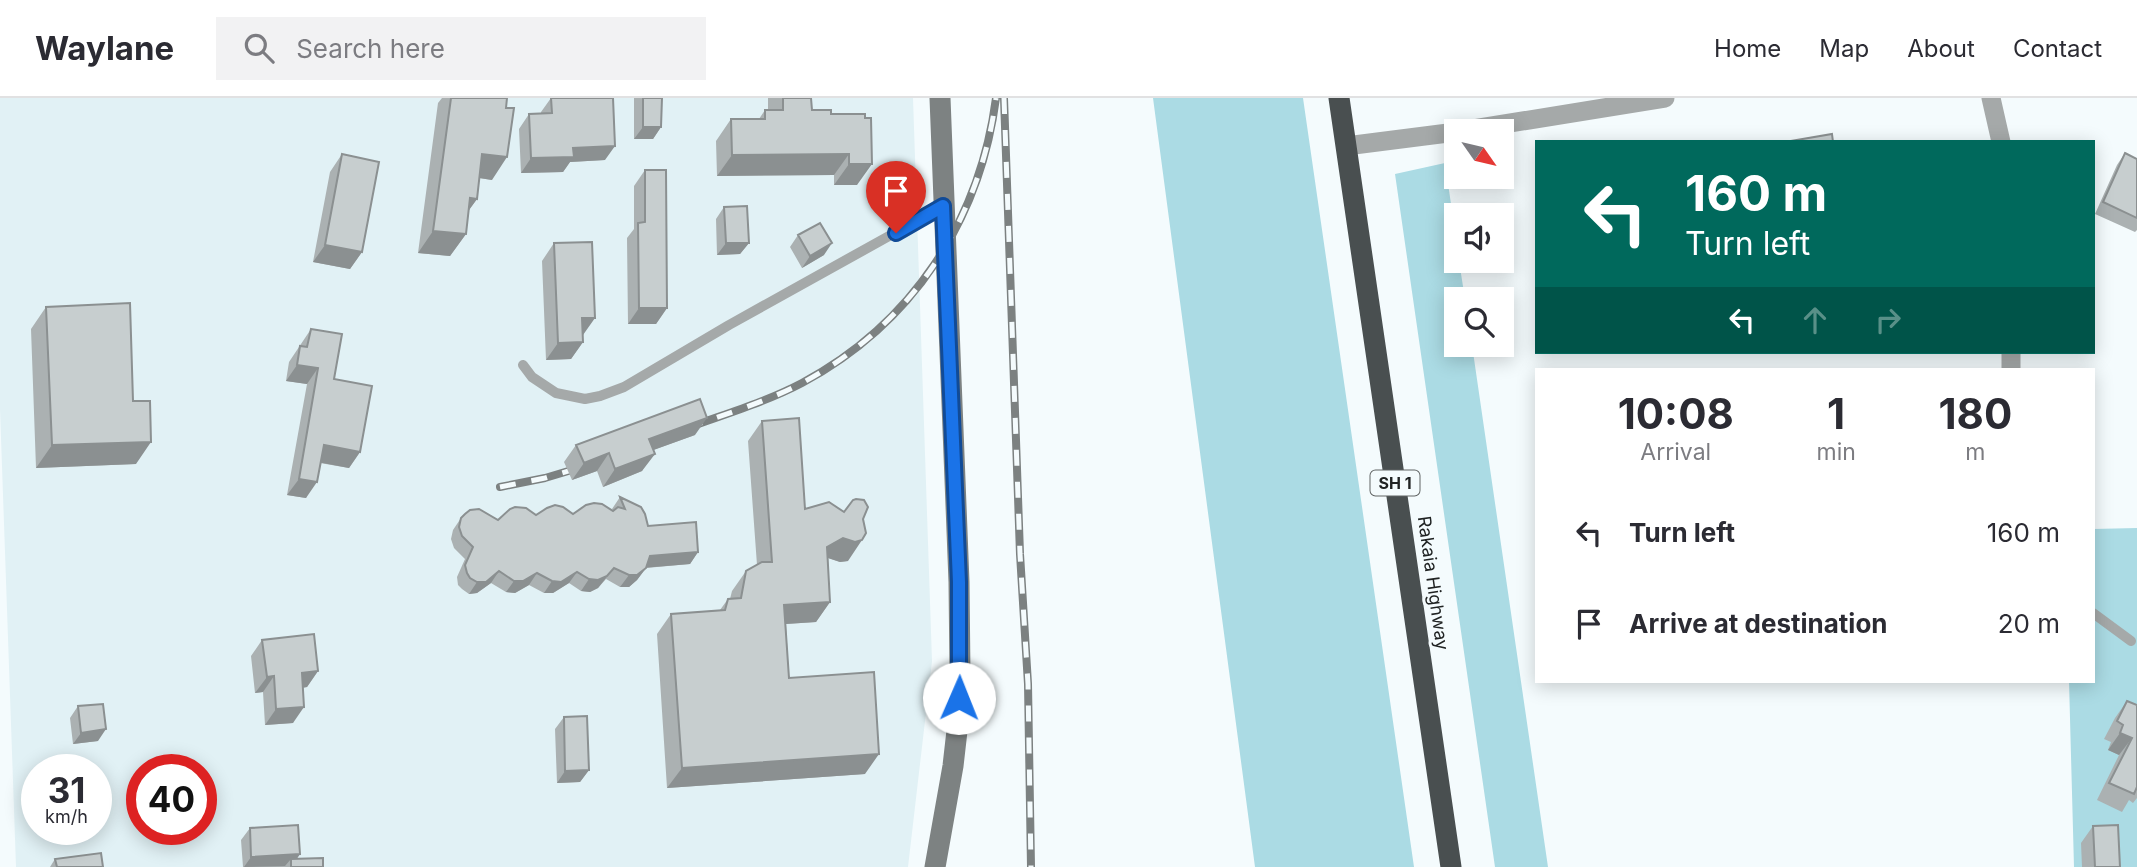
<!DOCTYPE html>
<html lang="en">
<head>
<meta charset="utf-8">
<style>
	body { margin:0; font-family:Inter,sans-serif; background:#f2f2f3; color:#2b2b33; height:100vh; display:flex; flex-direction:column; font-size:26px; white-space:nowrap }
	* { box-sizing:border-box; margin:0 }
	p { font-size:23px; color:#7c7c81 }
	.icon { flex:none; width:38px; height:38px; fill:none; stroke:currentColor; stroke-width:2; stroke-linecap:round; stroke-linejoin:round }
	.map { position:relative; flex:1; overflow:hidden }
	.panel { position:absolute; left:1535px; top:270px; width:560px; height:315px; display:flex; flex-direction:column; background:#fff; border-radius:0px; box-shadow:0 4px 18px #0003 }
	.panel>* { flex:none }
	.top-card { position:absolute; left:1535px; top:42px; width:560px; height:214px; border-radius:0px; box-shadow:0 4px 18px #0003; background:#00695c; color:#fff; overflow:hidden }
	.needle { width:46px; rotate:124deg }
	.controls { position:absolute; left:1444px; top:21px; display:grid; gap:14px }
	.controls a { display:grid; place-items:center; width:70px; height:70px; border-radius:0px; background:#fff; box-shadow:0 4px 18px #0003; font-size:35px }
	.speed { position:absolute; left:21px; top:656px; display:flex; gap:14px; font-size:35px; font-weight:700; text-align:center }
	.speed>* { display:grid; place-content:center; width:91px; height:91px; border-radius:50%; background:#fff; box-shadow:0 4px 18px #0003; line-height:1 }
	.speed small { font-size:18px; font-weight:400 }
	.speed .limit { border:10px solid #d22; background:#fff; color:#111 }
	.pin { position:absolute; display:grid; place-items:center; width:60px; height:60px; color:#fff; margin:-72px -30px; border-radius:50% 50% 50% 0; rotate:-45deg; box-shadow:0 0 7px #0007 }
	.pin .icon { rotate:45deg }
	.me { position:absolute; width:77px; margin:-38px; rotate:1deg; stroke-linejoin:round; filter:drop-shadow(0 0 5px #0008) }
	.turn { display:flex; align-items:center; gap:24px; height:147px; padding:0 35px; font-size:32px }
	.turn .icon { width:91px; height:91px; stroke-width:2.5 }
	.turn b { display:block; font-size:49px; line-height:60px }
	.lanes { display:flex; align-items:center; height:66px; padding:0 35px; background:#0003; justify-content:center; gap:35px; direction:ltr }
	.lanes .off { opacity:.35 }
	.eta { display:flex; justify-content:space-evenly; align-items:center; height:119px; text-align:center }
	.eta b { font-size:42px; font-weight:700; line-height:49px }
	ul { padding:0; list-style:none }
	li { display:flex; align-items:center; gap:21px; height:91px; padding:0 35px }
	li div { flex:1 }
	li b { display:block; font-size:26px }
	li em { font-style:normal }
	header { display:flex; align-items:center; gap:42px; box-sizing:border-box; height:98px; padding:0 35px; background:#fff; border-bottom:2px solid #e1e1e2 }
	header strong { font-size:33px }
	nav { display:flex; gap:38px; margin-inline-start:auto; font-size:24px }
	.search { width:490px; height:63px; background:#f2f2f3; display:flex; align-items:center; gap:18px; box-sizing:border-box; padding:0 24px; border-radius:0px; color:#7c7c81; font-size:26px }
	.map>svg:first-child { display:block }
	.built { fill:#e1f1f5; fill-rule:evenodd }
	.green { fill:#abdbe4 }
	.lines { fill:none; stroke-linecap:round; stroke-linejoin:round }
	.lane { stroke:#a5a9a9; stroke-width:10 }
	.street { stroke:#a5a9a9; stroke-width:19 }
	.secondary { stroke:#7d8282; stroke-width:21 }
	.highway { stroke:#494f50; stroke-width:21 }
	.rail-casing { stroke:#7c8181; stroke-width:8 }
	.rail { stroke:#f4fbfd; stroke-width:5; stroke-dasharray:16; stroke-linecap:butt }
	.wall { fill:#abb1b2 }
	.shaded-wall { fill:#8b9091 }
	.building { fill:#c7cecf; stroke:#8b9091; stroke-width:2 }
	.route-casing { stroke:#114b97; stroke-width:18 }
	.route { stroke:#1a73e8; stroke-width:12 }
	.labels { text-anchor:middle; stroke-width:6; stroke-linejoin:round; paint-order:stroke }
	.shield { fill:#f4fbfd; stroke:#606464; stroke-width:2 }
	.shield-label { font-size:16px; font-weight:bold; fill:#202323 }
	.street-label { font-size:18px; fill:#202323; stroke:#f4fbfd }
</style>
</head>
<body>
<header>
<strong>Waylane</strong>
<div class="search"><svg class="icon" aria-label="search" viewBox="0 0 24 24"><circle cx="10" cy="10" r="6"/><path d="M15 15l6 6"/></svg>Search here</div>
<nav><a>Home</a><a>Map</a><a>About</a><a>Contact</a></nav>
</header>
<div class="map">
<svg width="2137" height="769" viewBox="0 0 2137 769">
	<rect width="100%" height="100%" fill="#f4fbfd"/>
	<path class="built" d="M0,0H913L932,563L908,769H16L0,311ZM37,672H96V732H37ZM142,672H201V732H142Z"/>
	<path class="green" d="M1153,0H1303L1414,769H1255Z
		M1445,65L1456,140V163H1459L1465,201H1456V247H1472L1548,769H1495L1395,76Z
		M2137,430V769H2074L2069,583H2093V431Z"/>
	<g class="lines">
		<path class="lane" d="M523,267L532,279L556,295L585,301L600,298L624,289L729,227L943,108
			M2093,515L2131,543"/>
		<path class="street" d="M1991,0L2001,44
			M1461,33L1665,0
			M1346,48L1456,34
			M2011,254V271"/>
		<path class="secondary" d="M935,769L953,668L958,624L960,576L959,484L940,0"/>
		<path class="highway" d="M1339,0L1451,769"/>
		<g class="rail-casing">
			<path id="rail" d="M1004,0L1020,456L1028,586L1031,769
				M687,330C725,316 766,304 802,285C912,226 980,123 996,0
				M500,389L545,380L585,368"/>
		</g>
		<use href="#rail" class="rail"/>
	</g>
	<path class="wall" d="M442,0H451L492,82L479,80L477,101L469,112L466,136L450,158L418,155L438,5Z
		M551,0L605,62L570,64L563,74L521,75L519,31L529,16H541V14Z
		M634,0H662L661,29L653,41H634Z
		M768,0H811L812,12L831,16H865L857,87H834V77L717,78L716,43L731,21H759L765,12H768Z
		M2125,55L2137,61V132L2135,134L2095,116L2117,67Z
		M342,56L362,154L350,171L313,164L330,74Z
		M645,72L667,210L656,226H628L627,140L634,131V88Z
		M724,109L749,145L740,156L717,157L716,121Z
		M798,137L824,157L802,170L790,149Z
		M554,145L583,237V244L571,261L546,262L542,163Z
		M46,209L136,366L36,370L31,231Z
		M311,231L334,281L360,354L349,370L320,365L306,400L287,397L307,286L286,283L289,264Z
		M762,323L805,411L848,463L840,464L828,460L830,504L816,524L786,526L789,580L865,676L667,690L657,536L671,516L720,512L728,501H730L732,493L746,473L757,467L748,343Z
		M695,337L653,352L642,373L603,389L597,373L572,382L564,364L576,347Z
		M620,399L648,428L698,454L690,466L646,470L637,482L629,489H620L606,481L598,490L590,494L581,493L569,485L553,495H544L529,487L515,495L506,494L491,485L477,495L469,496L462,491L458,487L457,479L465,461L454,450L451,441L453,432L461,420L498,422L536,417L613,413L612,411Z
		M262,542L318,573L307,589L303,590L293,625L265,627L263,594L255,595L251,558Z
		M2127,603L2137,607V700L2133,705L2129,702L2122,714L2097,702L2119,657L2108,652L2111,644L2104,641L2115,620Z
		M78,608L98,643L73,646L70,620Z
		M564,619L589,672L580,684L557,685L555,631Z
		M2093,728L2120,769H2082L2081,745Z
		M250,730L300,756L297,760L323,769H243L241,742Z
		M55,761L103,769H50Z"/>
	<path class="shaded-wall" d="M643,29H661L653,41H634Z
		M615,48L605,62L570,64L563,74L521,75L531,60L573,50Z
		M482,56L507,59L492,82L467,78Z
		M849,56L834,77L717,78L732,57Z
		M849,66H872L857,87H834Z
		M470,100L477,101L461,123Z
		M433,133L466,136L450,158L418,155Z
		M726,145H749L740,156L717,157Z
		M832,145L824,157L802,170L810,158Z
		M325,147L362,154L350,171L313,164Z
		M639,210H667L656,226H628Z
		M582,220H595L583,237Z
		M583,244L571,261L546,262L558,245Z
		M297,267L318,270L307,286L286,283Z
		M707,320L695,337L637,358L649,341Z
		M151,344L136,366L36,370L52,347Z
		M324,347L360,354L349,370L312,363Z
		M609,355L597,373L572,382L584,365Z
		M655,356L642,373L603,389L615,371Z
		M299,381L317,384L306,400L287,397Z
		M843,440L862,442L848,463L840,464L828,460L813,469L827,449Z
		M698,454L690,466L642,470L650,458Z
		M614,470L598,490L590,494L581,493L589,481Z
		M646,470L637,482L629,489H620L629,477Z
		M499,473L491,485L477,495L469,496L477,484Z
		M577,474L569,485L553,495H544L552,483Z
		M537,475L529,487L515,495L506,494L514,483Z
		M830,504L816,524L770,527L784,507Z
		M318,573L307,589L291,591L302,575Z
		M274,578L263,594L255,595L267,579Z
		M304,609L293,625L265,627L276,611Z
		M106,631L98,643L73,646L81,635Z
		M2120,635L2132,640L2119,657L2108,652Z
		M879,656L865,676L667,690L682,670Z
		M589,672L580,684L557,685L565,673Z
		M300,756L292,768L291,761L285,768L244,769L251,759Z"/>
	<path class="building" d="M451,0H507L506,10H514L507,59L482,56L477,101L470,100L466,136L433,133Z
		M551,0H613L615,48L573,50L574,59L531,60L529,16L552,15Z
		M643,0H662L661,29H643Z
		M783,0H811L812,12H831V16H865V20H871L872,66H849V56L732,57L731,21H765V12H783Z
		M1832,36L1833,44H1785Z
		M2125,55L2137,61V120L2103,104Z
		M342,56L379,64L362,154L325,147Z
		M645,72H666L667,210H639L638,125L645,124Z
		M747,108L749,145H726L724,109Z
		M820,125L832,145L810,158L798,137Z
		M592,144L595,220H582L583,244L558,245L554,145Z
		M130,205L133,303H150L151,344L52,347L46,209Z
		M311,231L342,236L334,281L372,288L360,354L324,347L317,384L299,381L318,270L297,267L300,248L307,249Z
		M700,301L707,320L649,341L655,356L615,371L609,355L584,365L576,347Z
		M799,320L805,411L829,404L844,414L853,402L856,401L864,402L868,409L863,421L866,435L862,442L855,444L843,440L827,449L830,504L784,507L789,580L874,574L879,656L682,670L671,516L725,512L728,501L741,500L746,473L762,464H772L762,323Z
		M620,399L641,409L645,416L648,428L696,424L698,454L650,458L646,470L637,477H629L614,470L607,478L598,482L589,481L577,474L561,484L552,483L537,475L523,483H514L499,473L486,484H477L470,480L467,475L465,467L473,449L462,438L459,429L461,420L465,416L470,412L479,411L498,422L510,411L515,409L526,410L536,417L547,410L555,407L563,409L573,416L586,407L594,405L602,406L613,413L618,409L625,411Z
		M314,536L318,573L302,575L304,609L276,611L274,578L267,579L262,542Z
		M2127,603L2137,607V689L2134,696L2109,685L2132,640L2120,635L2123,627L2117,623Z
		M103,606L106,631L81,635L78,608Z
		M587,618L589,672L565,673L564,619Z
		M298,727L300,756L251,759L250,730Z
		M2118,727L2120,769H2095L2093,728Z
		M101,755L103,769H57L55,761Z
		M323,760V769H291V761Z"/>
	<g class="lines">
		<g class="route-casing">
			<path id="route" d="M896,135L943,108L959,484V600"/>
		</g>
		<use href="#route" class="route"/>
	</g>
	<g class="labels">
		<rect class="shield" x="1370.5" y="372.5" width="49" height="25" rx="5"/>
		<g class="shield-label">
			<text x="1395" y="391">SH 1</text>
		</g>
		<g class="street-label">
			<text transform="translate(1433 485) rotate(82)" y="6">Rakaia Highway</text>
		</g>
	</g>
</svg>
<div class="controls">
<a><svg class="needle" viewBox="-14 -14 28 28"><path d="M0-13l5 13h-10z" fill="#e53935"/><path d="M0 13l5-13h-10z" fill="#7c7c81"/></svg></a>
<a><svg class="icon" aria-label="sound" viewBox="0 0 24 24"><path d="M4 9h4l5-4v14l-5-4H4zM17 9q2 3 0 6"/></svg></a>
<a><svg class="icon" aria-label="search" viewBox="0 0 24 24"><circle cx="10" cy="10" r="6"/><path d="M15 15l6 6"/></svg></a>
</div>
<div class="speed"><div>31<small>km/h</small></div><div class="limit">40</div></div>
<div class="pin" style="left:896px;top:135px;background:#d93025"><svg class="icon" aria-label="arrive" viewBox="0 0 24 24"><path d="M6 21V4h12l-3 4 3 4H6"/></svg></div>
<svg class="me" style="left:959px;top:600px" viewBox="-20 -20 40 40"><circle r="19" fill="#fff"/><path d="M0-13L10 11 0 6-10 11z" fill="#1a73e8"/></svg>
<div class="top-card">
<div class="turn"><svg class="icon" aria-label="left" viewBox="0 0 24 24"><path d="M17 20v-9H6M10 6l-5 5 5 5"/></svg><div><b>160 m</b>Turn left</div></div>
<div class="lanes"><svg class="icon" aria-label="left" viewBox="0 0 24 24"><path d="M17 20v-9H6M10 6l-5 5 5 5"/></svg><svg class="icon off" aria-label="ahead" viewBox="0 0 24 24"><path d="M12 20V5M6 11l6-6 6 6"/></svg><svg class="icon off" aria-label="right" viewBox="0 0 24 24"><path d="M7 20v-9h11M14 6l5 5-5 5"/></svg></div>
</div>
<section class="panel">
<div class="eta">
<div><b>10:08</b><p>Arrival</p></div>
<div><b>1</b><p>min</p></div>
<div><b>180</b><p>m</p></div>
</div>
<ul>
<li><svg class="icon" aria-label="left" viewBox="0 0 24 24"><path d="M17 20v-9H6M10 6l-5 5 5 5"/></svg><div><b>Turn left</b></div><em>160 m</em></li>
<li><svg class="icon" aria-label="arrive" viewBox="0 0 24 24"><path d="M6 21V4h12l-3 4 3 4H6"/></svg><div><b>Arrive at destination</b></div><em>20 m</em></li>
</ul>
</section>
</div>
</body>
</html>
